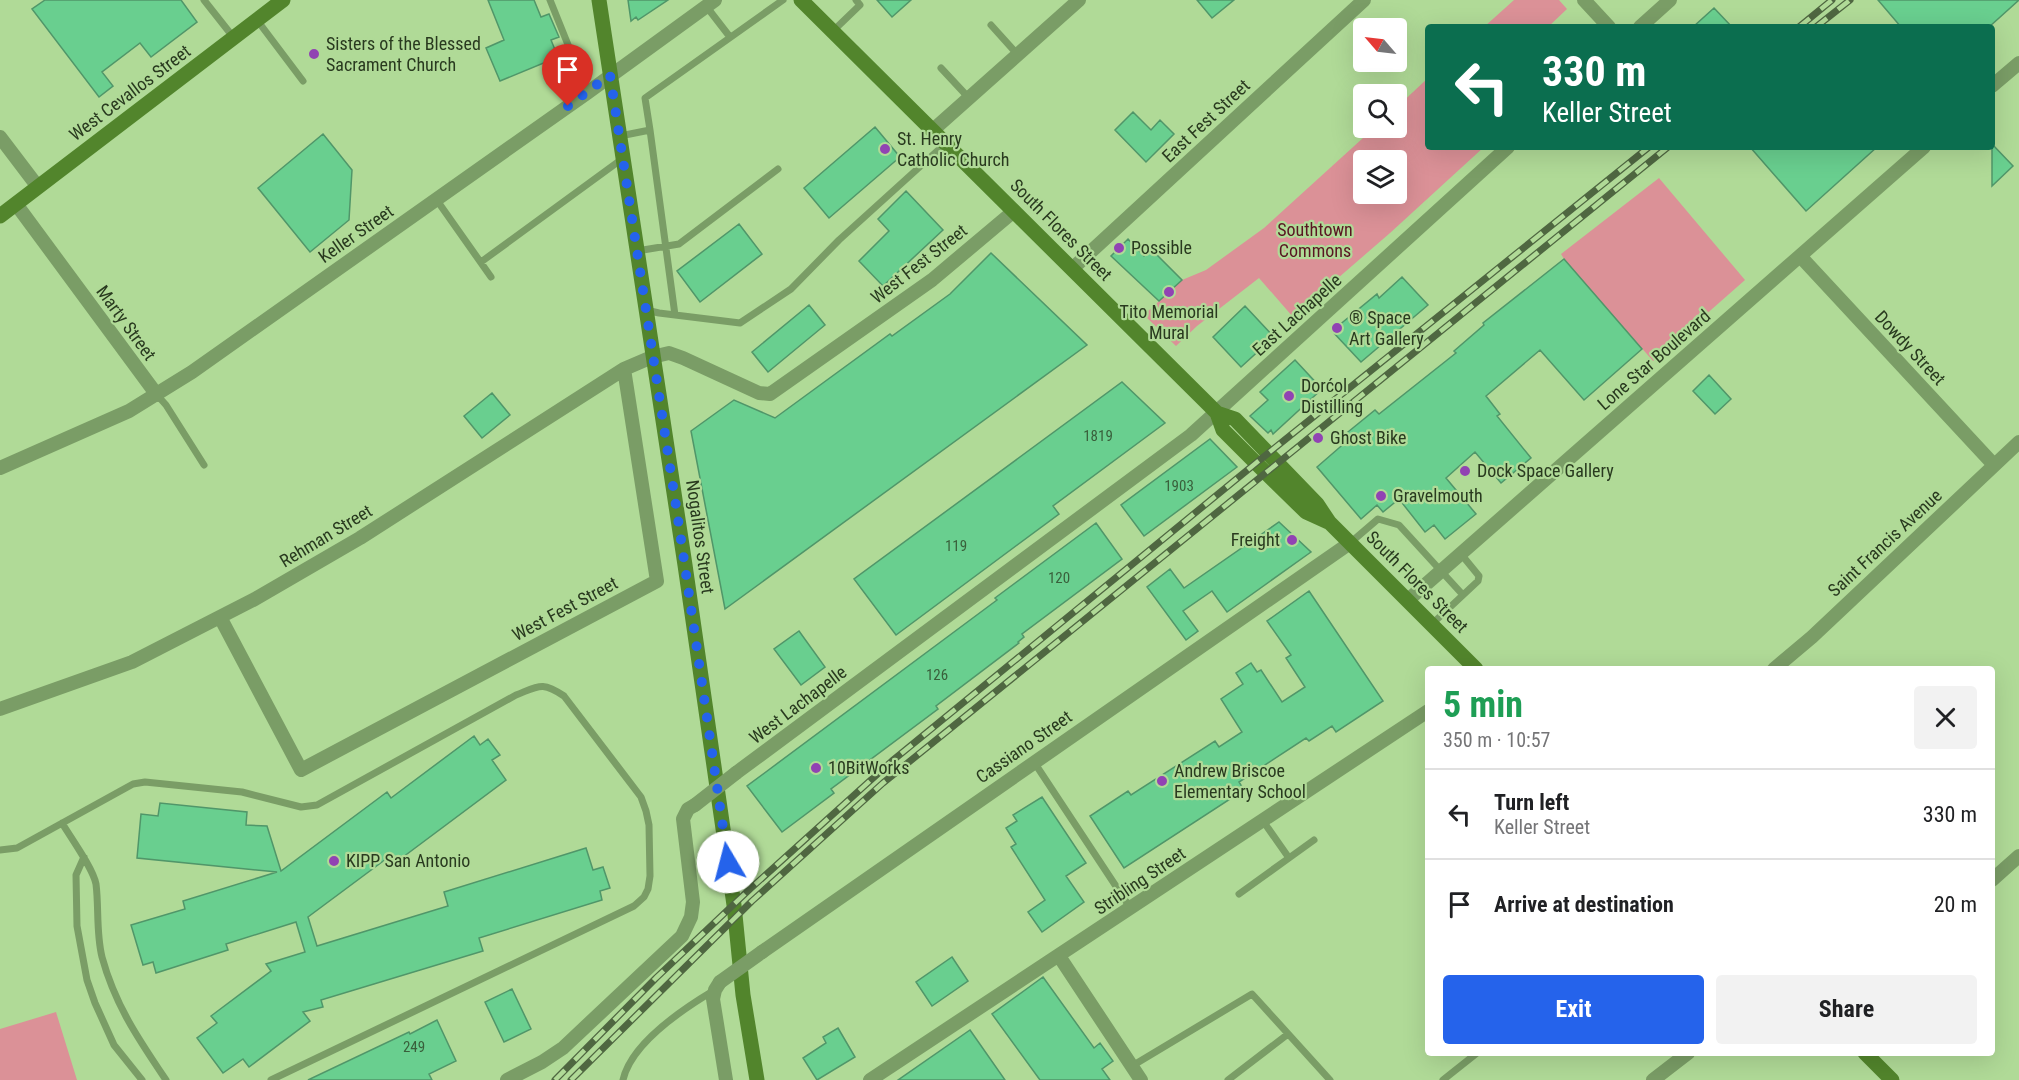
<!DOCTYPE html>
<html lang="en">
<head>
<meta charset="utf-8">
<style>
	body { margin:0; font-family:"Roboto Condensed",sans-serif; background:#f2f2f2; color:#202124; height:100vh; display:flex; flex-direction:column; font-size:22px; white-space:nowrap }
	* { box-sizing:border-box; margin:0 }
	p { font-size:20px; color:#757577 }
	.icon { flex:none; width:33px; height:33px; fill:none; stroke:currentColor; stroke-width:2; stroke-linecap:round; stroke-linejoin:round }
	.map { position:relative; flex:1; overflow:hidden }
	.details { position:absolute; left:1425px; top:666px; width:570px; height:390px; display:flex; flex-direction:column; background:#fff; border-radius:6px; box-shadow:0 6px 24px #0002 }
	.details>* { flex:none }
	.guide { position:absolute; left:1425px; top:24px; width:570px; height:126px; border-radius:6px; box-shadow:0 6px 24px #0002; background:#0b6e4f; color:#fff; overflow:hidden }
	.needle { width:39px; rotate:298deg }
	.fabs { position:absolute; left:1353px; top:18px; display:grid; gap:12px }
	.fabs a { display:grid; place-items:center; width:54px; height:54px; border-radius:6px; background:#fff; box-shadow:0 6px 24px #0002; font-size:30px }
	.pin { position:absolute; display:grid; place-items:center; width:51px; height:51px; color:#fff; margin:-62px -26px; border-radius:50% 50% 50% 0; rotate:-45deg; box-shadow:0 0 6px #0007 }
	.pin .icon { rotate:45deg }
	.me { position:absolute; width:66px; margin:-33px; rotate:352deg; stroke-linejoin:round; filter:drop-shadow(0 0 4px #0008) }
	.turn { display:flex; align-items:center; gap:21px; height:126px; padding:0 18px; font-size:27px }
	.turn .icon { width:78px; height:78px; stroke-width:2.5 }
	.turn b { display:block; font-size:42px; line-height:51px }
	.round { display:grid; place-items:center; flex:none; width:63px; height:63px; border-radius:6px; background:#f2f2f2 }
	.headline { display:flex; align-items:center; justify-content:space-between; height:102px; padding:0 18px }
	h1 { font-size:36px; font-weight:700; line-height:45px; color:#1e9e55 }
	.cta { display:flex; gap:12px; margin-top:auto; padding:12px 18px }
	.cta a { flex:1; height:69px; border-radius:6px; background:#2563eb; color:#fff; font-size:24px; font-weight:700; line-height:69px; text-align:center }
	.cta a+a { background:#f2f2f2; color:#202124 }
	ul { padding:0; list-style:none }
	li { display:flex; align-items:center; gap:18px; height:90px; padding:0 18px; border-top:2px solid #e0e0e0 }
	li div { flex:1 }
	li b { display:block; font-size:22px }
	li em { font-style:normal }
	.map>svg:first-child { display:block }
	.green { fill:#db9197; fill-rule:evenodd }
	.building { fill:#69cf8f; stroke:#509669; stroke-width:1.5 }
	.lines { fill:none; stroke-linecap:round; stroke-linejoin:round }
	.lane { stroke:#7a9d66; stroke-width:7 }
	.street { stroke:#7a9d66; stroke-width:14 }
	.secondary { stroke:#52852c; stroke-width:15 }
	.rail-casing { stroke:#4f6741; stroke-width:7 }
	.rail { stroke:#b0da97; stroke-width:4.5; stroke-dasharray:14; stroke-linecap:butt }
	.street-bridge { stroke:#7a9d66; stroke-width:14 }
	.route { stroke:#2563eb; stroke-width:10; stroke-dasharray:0 18 }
	.poi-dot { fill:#9143b3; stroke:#b0da97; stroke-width:2 }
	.labels { text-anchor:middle; stroke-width:4.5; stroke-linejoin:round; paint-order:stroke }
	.number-label { font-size:15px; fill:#395f3b }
	.poi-label { font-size:18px; fill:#293a1f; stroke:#b0da97; text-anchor:start }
	.street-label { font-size:18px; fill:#293a1f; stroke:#b0da97 }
	.park-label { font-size:18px; fill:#591522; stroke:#b0da97 }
</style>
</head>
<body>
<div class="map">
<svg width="2019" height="1080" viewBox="0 0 2019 1080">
	<rect width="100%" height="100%" fill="#b0da97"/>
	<path class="green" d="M1514,0H1559L1567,9L1548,27H1484Z
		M1428,78V147H1484L1390,233L1293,317L1259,278L1197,326L1176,346L1144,315L1182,280L1206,270L1264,228L1374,128H1396L1397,107ZM1364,160H1396V194H1364Z
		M1659,178L1745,280L1653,361L1564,259L1561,254Z
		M56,1012L77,1080H0V1029Z"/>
	<path class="building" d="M45,0H181L197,22L151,57L140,43L102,72L113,86L99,97L32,9Z
		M488,0H534L541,17L549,14L559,37L551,40L558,57L500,81L486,48L504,40Z
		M628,0H668L638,20L636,17L631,21Z
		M877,0H911L892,17Z
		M1197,0H1234L1212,18Z
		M1878,0H2019L1989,27H1901Z
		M1714,8L1732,27H1693Z
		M1133,112L1151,130L1160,120L1174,134L1146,162L1115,130Z
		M875,127L900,157L829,218L804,188Z
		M323,134L352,170L349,220L310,252L258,188Z
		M1992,144L2013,166L1992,186Z
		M1750,147H1877L1806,211Z
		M906,191L943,230L883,286L859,261L889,231L878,219Z
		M739,224L762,254L700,302L677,271Z
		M1128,239L1144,256L1151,249L1182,280L1159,301L1111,256Z
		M991,253L1087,345L725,609L691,431L734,400L775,418L890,334L892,336L950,294Z
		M1564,259L1642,349L1584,400L1540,350L1486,396L1500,414L1497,416L1531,458L1501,483L1475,452L1446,478L1476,514L1445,539L1434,525L1425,532L1399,499L1383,512L1377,505L1361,519L1317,467L1347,441L1343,436L1375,410L1379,414L1456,353L1454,351L1484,325L1483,323Z
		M1402,277L1428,305L1361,362L1332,331L1377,294L1379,298Z
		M809,305L825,325L768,372L752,352Z
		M1245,306L1274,337L1241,367L1213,337Z
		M1295,360L1322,389L1273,434L1271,430L1268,433L1250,416L1268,400L1260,392Z
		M1709,375L1731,399L1715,414L1693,391Z
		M1122,382L1165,423L1053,506L1059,514L896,635L854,579Z
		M492,393L510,415L482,438L464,416Z
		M1210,439L1237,467L1144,536L1121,505Z
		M1279,522L1311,552L1227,612L1212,591L1183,611L1198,631L1186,640L1147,587L1170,569L1184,588Z
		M1096,523L1122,559L1022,634L1024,637L1018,642L1019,643L936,706L938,709L831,789L834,793L782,832L747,786L997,600L995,598Z
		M1309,591L1383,701L1336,732L1332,726L1309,741L1306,738L1239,782L1244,790L1124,868L1090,816L1128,791L1131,795L1215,741L1219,747L1242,732L1221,699L1243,684L1236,673L1251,663L1257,672L1261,670L1282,702L1305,687L1286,658L1291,655L1267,621Z
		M799,631L825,667L801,685L774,649Z
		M474,736L480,745L488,739L500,755L492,760L506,780L391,866L386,859L308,917L317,946L448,906L444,892L586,848L593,870L603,867L610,888L600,891L602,900L479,938L483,951L321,1000L323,1007L303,1012L310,1021L249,1067L243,1059L223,1073L197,1038L217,1023L211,1016L271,971L266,964L305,952L296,922L226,944L228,950L156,973L153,962L143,965L131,925L185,909L183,901L277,872L137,858L141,814L158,816L160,803L247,812L246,825L267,826L281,871L387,792L391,798Z
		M1042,797L1086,863L1066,876L1084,902L1042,932L1028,912L1045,900L1011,847L1016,844L1006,828L1017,821L1013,815Z
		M952,957L968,981L932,1006L916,982Z
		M1043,977L1094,1048L1100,1043L1113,1061L1102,1069L1110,1080H1040L992,1014Z
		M512,989L531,1029L504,1042L485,1002Z
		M437,1020L456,1061L429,1074L432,1080H308L409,1032L410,1034Z
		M838,1028L855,1057L817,1080L803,1058L826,1043L823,1037Z
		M970,1030L1005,1080H898Z"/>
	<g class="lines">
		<path class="lane" d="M204,0L234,38
			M550,0L587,92
			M706,6L730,37
			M257,20L303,81
			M991,25L1017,54
			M833,31L860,5L856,0
			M941,68L968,97
			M650,130L645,98L783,0
			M620,136L650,130L675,315
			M436,199L491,277
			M637,251L679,244L778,169
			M481,262L622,159
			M646,310L659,313L740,323L791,289L839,240L946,143
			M157,395L166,405L204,465
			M1350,543L1378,519L1399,525L1463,595
			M1432,624L1478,581L1479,576L1461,554
			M1034,762L1131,909
			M62,823C71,838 93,868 96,884C99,908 96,933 102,957C115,1005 139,1040 166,1080
			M0,850L17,848L133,784L145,782L242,792L301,807L317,805L516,695C539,686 542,681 564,696L641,797L646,811L649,825L650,876L648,889L644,897L634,906L271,1080
			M84,857L76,875L77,926L87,980L95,1003L114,1045L142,1080
			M1289,858L1314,840
			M1239,894L1289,858L1263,821
			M1132,1066L1252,994L1330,1080
			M623,1080C631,1044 683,1009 713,991
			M1228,1080L1288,1034
			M1443,1080L1477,1053"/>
		<path class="street" d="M1584,0L1609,27
			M1640,27L1670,0
			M1992,86L2019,63
			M933,130L1079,0
			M0,137L38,187
			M16,204L157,395
			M1800,256L1994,465
			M1072,269L1364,0
			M0,468L129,411L192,372L587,93L715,0
			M1408,600L1924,147
			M220,617L301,770L657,581L624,369
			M1774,669L1812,637L2019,442
			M0,709L132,662L255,599L360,538L624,369L652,357L669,353L683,358L759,393L770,394L932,280L1014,211
			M736,773L1191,435L1508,147
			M1992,880L2019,856
			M762,952L1350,543
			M1059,956L1141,1080
			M720,982L715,990L713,999L726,1080
			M507,1080L542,1062L563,1048L682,936L691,917L693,902L683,819L688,809L695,805
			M870,1080L1428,711
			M1653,1080L1688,1053"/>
		<path class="secondary" d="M599,0L685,565L734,905L743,995L757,1080
			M801,0L1209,405L1217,413L1235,419L1317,504L1329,522L1476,669
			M0,216L283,0
			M1217,413L1223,430L1256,463L1306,512L1328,522
			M1865,1053L1892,1080"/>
		<g class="rail-casing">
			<path id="rail" d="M1799,27L1832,0
				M1816,27L1850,0
				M555,1080L656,978L750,889L892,761L1256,463L1649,147
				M571,1080L752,901L883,783L1668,147"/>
		</g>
		<use href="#rail" class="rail"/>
		<path class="street-bridge" d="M695,805L736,773
			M720,982L762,952"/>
	</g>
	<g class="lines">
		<path class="route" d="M568,106L610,75L678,519L728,862"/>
	</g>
	<g class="poi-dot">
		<circle cx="314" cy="54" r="6"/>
		<circle cx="885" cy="149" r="6"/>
		<circle cx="1119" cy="248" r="6"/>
		<circle cx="1169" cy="292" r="6"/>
		<circle cx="1337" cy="328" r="6"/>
		<circle cx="1289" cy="396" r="6"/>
		<circle cx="1318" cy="438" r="6"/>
		<circle cx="1465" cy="471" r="6"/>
		<circle cx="1381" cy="496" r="6"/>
		<circle cx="1292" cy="540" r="6"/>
		<circle cx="816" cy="768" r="6"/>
		<circle cx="1162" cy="781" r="6"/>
		<circle cx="334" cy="861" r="6"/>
	</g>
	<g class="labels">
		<g class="number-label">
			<text x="1098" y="441">1819</text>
			<text x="1179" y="491">1903</text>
			<text x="956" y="551">119</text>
			<text x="1059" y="583">120</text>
			<text x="937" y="680">126</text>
			<text x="414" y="1052">249</text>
		</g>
		<g class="poi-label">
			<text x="326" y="50">Sisters of the Blessed<tspan x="326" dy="21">Sacrament Church</tspan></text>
			<text x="897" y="145">St. Henry<tspan x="897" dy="21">Catholic Church</tspan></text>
			<text x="1131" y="254">Possible</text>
			<text x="1169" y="318" text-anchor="middle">Tito Memorial<tspan x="1169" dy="21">Mural</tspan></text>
			<text x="1349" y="324">® Space<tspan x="1349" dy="21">Art Gallery</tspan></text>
			<text x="1301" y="392">Dorćol<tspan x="1301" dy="21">Distilling</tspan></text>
			<text x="1330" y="444">Ghost Bike</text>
			<text x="1477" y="477">Dock Space Gallery</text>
			<text x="1393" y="502">Gravelmouth</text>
			<text x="1280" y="546" text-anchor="end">Freight</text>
			<text x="828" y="774">10BitWorks</text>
			<text x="1174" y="777">Andrew Briscoe<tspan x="1174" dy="21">Elementary School</tspan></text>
			<text x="346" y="867">KIPP San Antonio</text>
		</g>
		<g class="street-label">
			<text transform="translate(130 93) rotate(-37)" y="6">West Cevallos Street</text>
			<text transform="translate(1206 121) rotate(-43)" y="6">East Fest Street</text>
			<text transform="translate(1061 230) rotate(45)" y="6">South Flores Street</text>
			<text transform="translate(356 234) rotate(-35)" y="6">Keller Street</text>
			<text transform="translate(919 264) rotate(-38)" y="6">West Fest Street</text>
			<text transform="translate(1297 315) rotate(-42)" y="6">East Lachapelle</text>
			<text transform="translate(126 323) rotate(54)" y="6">Marty Street</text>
			<text transform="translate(1910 348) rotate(47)" y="6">Dowdy Street</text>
			<text transform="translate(1654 360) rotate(-41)" y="6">Lone Star Boulevard</text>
			<text transform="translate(326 536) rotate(-31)" y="6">Rehman Street</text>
			<text transform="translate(700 537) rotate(82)" y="6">Nogalitos Street</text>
			<text transform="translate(1885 543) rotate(-43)" y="6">Saint Francis Avenue</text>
			<text transform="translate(1417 582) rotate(45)" y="6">South Flores Street</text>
			<text transform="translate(565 609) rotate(-28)" y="6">West Fest Street</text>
			<text transform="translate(798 705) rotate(-37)" y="6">West Lachapelle</text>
			<text transform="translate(1024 747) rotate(-35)" y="6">Cassiano Street</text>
			<text transform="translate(1140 881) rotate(-34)" y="6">Stribling Street</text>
		</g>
		<g class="park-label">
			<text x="1315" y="236">Southtown<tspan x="1315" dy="21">Commons</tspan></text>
		</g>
	</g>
</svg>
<div class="fabs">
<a><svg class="needle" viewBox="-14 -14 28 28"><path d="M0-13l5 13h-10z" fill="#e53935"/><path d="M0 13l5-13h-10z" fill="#757577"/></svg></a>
<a><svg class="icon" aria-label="search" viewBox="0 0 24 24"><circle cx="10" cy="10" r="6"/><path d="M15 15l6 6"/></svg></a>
<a><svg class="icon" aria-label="layers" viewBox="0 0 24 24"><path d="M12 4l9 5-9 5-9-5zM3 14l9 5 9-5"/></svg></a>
</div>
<div class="pin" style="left:568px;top:106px;background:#d93025"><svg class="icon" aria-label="arrive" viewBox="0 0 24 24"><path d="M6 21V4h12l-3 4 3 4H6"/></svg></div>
<svg class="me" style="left:728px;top:862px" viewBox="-20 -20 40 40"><circle r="19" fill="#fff"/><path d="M0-13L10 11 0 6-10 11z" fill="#2563eb"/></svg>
<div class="guide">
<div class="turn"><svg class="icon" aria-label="left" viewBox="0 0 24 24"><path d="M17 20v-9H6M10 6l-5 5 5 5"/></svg><div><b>330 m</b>Keller Street</div></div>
</div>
<section class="details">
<div class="headline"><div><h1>5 min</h1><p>350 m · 10:57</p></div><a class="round"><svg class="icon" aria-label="close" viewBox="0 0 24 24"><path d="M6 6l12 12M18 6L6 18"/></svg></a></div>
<ul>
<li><svg class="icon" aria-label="left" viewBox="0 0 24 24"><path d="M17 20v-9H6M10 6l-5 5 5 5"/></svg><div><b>Turn left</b><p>Keller Street</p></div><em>330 m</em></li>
<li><svg class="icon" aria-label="arrive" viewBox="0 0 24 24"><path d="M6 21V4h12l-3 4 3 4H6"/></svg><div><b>Arrive at destination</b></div><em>20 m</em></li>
</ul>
<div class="cta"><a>Exit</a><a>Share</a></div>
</section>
</div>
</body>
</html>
